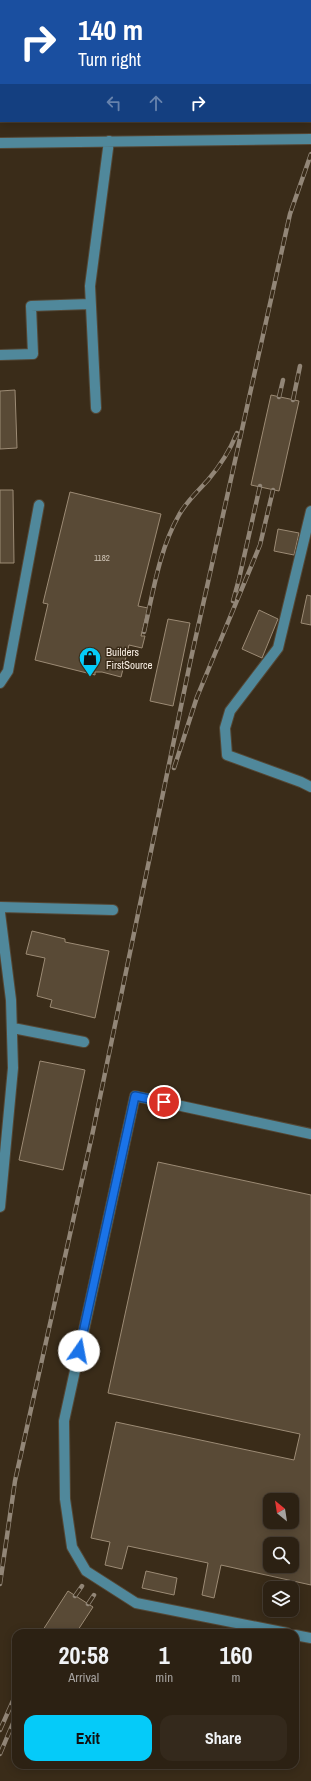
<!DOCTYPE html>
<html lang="en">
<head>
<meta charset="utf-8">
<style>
	body { margin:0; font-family:"Archivo Narrow",sans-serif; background:#34291c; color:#f1f3f6; height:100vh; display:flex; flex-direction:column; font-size:15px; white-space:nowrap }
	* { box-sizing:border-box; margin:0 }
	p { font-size:13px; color:#a6a3a0 }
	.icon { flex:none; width:22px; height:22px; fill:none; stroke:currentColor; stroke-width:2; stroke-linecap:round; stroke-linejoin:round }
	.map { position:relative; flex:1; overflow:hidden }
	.sheet { position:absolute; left:12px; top:1629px; width:287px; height:140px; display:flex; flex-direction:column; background:#2c2113; border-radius:12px; box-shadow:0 2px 10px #0003,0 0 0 1px #483e33 }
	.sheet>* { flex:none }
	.top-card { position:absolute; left:0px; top:0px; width:311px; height:122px; box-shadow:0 2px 10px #0003,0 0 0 1px #483e33; background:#1a4fa0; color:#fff; overflow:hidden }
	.needle { width:26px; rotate:330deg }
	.tools { position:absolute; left:263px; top:1493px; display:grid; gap:8px }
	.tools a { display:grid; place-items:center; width:36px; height:36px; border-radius:8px; background:#2c2113; box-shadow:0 2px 10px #0003,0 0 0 1px #483e33; font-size:20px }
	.pin { position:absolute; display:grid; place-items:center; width:34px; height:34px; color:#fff; margin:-17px; border:2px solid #fff; border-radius:50%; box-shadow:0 1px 4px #0007 }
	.me { position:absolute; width:44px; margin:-22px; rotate:12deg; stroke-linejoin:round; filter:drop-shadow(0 0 3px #0008) }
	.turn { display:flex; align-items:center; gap:14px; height:84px; padding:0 12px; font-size:18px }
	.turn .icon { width:52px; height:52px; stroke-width:2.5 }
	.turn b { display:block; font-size:28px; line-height:34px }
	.lanes { display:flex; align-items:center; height:38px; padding:0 12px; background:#0003; justify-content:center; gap:20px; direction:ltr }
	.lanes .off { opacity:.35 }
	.eta { display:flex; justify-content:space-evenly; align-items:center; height:68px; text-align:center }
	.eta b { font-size:24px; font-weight:800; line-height:28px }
	.cta { display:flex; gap:8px; margin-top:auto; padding:8px 12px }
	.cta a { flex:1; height:46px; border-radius:12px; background:#05cbf9; color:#111; font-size:16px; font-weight:800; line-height:46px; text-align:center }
	.cta a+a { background:#34291c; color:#f1f3f6 }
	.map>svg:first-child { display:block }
	.building { fill:#594a36; stroke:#9c8b75; fill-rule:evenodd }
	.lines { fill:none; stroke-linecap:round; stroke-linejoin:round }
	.minor-casing { stroke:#544735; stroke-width:12 }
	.minor { stroke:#50889b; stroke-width:10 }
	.rail-casing { stroke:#928677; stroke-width:4.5 }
	.rail { stroke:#3a2c19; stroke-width:3; stroke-dasharray:9; stroke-linecap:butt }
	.route-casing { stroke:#114b97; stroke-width:10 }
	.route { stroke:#1a73e8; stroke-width:7 }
	.labels { text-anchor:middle; stroke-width:3; stroke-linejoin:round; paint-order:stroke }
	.number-label { font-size:9px; fill:#cfc4b6 }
	.poi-label { font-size:11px; fill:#f6ece1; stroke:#3a2c19; text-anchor:start }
</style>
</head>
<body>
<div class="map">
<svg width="311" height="1781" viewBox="0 0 311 1781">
	<rect width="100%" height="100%" fill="#3a2c19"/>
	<path class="building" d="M15,390L17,448L0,449V391Z
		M271,395L299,401L279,491L251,485Z
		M0,490H13L14,563H0Z
		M70,492L161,514L138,606L148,608L141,636H145L142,648L129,645L121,677L102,672H95V675L35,660L48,604L43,603Z
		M278,529L299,533L294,555L274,551Z
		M307,595L311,596V625L301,623Z
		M259,610L278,619L262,658L242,649Z
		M168,619L190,623L173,706L150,701Z
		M32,931L65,939V942L109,951L95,1018L50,1007L52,1000L37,996L45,958L26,954Z
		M40,1061L85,1070L63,1170L19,1160Z
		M158,1162L311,1195V1585L221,1565L214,1598L202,1595L208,1563L128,1546L122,1569L105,1565L110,1542L91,1538L116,1422L294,1460L300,1434L108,1393ZM270,1500H292V1522H270ZM270,1544H292V1566H270Z
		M146,1571L177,1578L174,1595L142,1588Z
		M68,1591L93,1607L76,1633H41Z"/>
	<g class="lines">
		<g class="minor-casing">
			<path id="minor" d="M0,143L311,139
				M0,355L33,354L31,306L90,304
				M96,408L90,286L109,141
				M311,511L278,648L230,711L225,728L227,755L301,782L311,787
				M0,683L8,671L39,505
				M0,907L113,910
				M0,913L11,1000L13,1068L0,1207
				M13,1028L84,1042
				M287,1633L136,1603L86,1571L72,1547L65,1499L64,1421L135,1096L311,1134
				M295,1635L311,1638"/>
		</g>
		<use href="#minor" class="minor"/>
		<g class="rail-casing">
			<path id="rail" d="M279,397L283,380
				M293,400L300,366
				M233,601L239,579L260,486
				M144,632C153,593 159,550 179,515C186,502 198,491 208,480C220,466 230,450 237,433
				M174,768L197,697L260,545L273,490
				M0,1584L15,1481L93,1131L190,663L290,214L311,154
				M75,1596L82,1586
				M88,1604L94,1595
				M0,1730L16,1694
				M0,1754L16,1716"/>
		</g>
		<use href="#rail" class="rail"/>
	</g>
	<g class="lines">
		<g class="route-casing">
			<path id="route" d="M79,1351L135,1096L164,1102"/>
		</g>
		<use href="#route" class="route"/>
	</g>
	<defs>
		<g id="shop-pin" transform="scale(1.15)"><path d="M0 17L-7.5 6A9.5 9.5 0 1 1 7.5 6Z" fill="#05cbf9" stroke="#3a2c19"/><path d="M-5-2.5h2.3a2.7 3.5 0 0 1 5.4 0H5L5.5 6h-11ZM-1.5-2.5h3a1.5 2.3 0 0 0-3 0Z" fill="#111"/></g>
	</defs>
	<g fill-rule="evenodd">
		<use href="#shop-pin" x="90" y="658"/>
	</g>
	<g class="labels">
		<g class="number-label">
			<text x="102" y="561">1182</text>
		</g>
		<g class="poi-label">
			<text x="106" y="656">Builders<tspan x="106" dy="13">FirstSource</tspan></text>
		</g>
	</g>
</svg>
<div class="tools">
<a><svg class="needle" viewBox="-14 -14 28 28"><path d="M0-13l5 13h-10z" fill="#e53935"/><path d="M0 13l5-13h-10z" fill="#a6a3a0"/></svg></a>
<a><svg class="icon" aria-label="search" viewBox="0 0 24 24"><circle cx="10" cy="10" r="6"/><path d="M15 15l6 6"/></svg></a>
<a><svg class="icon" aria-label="layers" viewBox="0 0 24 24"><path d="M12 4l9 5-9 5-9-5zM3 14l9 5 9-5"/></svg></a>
</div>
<div class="pin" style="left:164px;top:1102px;background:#d93025"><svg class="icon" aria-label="arrive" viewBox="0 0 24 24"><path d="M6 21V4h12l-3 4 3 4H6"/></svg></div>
<svg class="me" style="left:79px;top:1351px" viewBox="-20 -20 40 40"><circle r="19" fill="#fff"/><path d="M0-13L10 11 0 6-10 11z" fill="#1a73e8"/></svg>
<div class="top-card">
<div class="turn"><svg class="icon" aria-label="right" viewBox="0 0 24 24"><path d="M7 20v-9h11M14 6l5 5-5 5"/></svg><div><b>140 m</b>Turn right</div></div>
<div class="lanes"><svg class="icon off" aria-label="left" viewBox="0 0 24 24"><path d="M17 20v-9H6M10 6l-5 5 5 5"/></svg><svg class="icon off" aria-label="ahead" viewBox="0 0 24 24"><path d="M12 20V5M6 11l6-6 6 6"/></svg><svg class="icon" aria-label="right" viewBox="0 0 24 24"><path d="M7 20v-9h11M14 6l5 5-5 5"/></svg></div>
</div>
<section class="sheet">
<div class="eta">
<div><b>20:58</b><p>Arrival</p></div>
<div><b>1</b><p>min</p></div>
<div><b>160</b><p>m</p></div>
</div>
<div class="cta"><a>Exit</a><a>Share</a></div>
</section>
</div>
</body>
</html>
